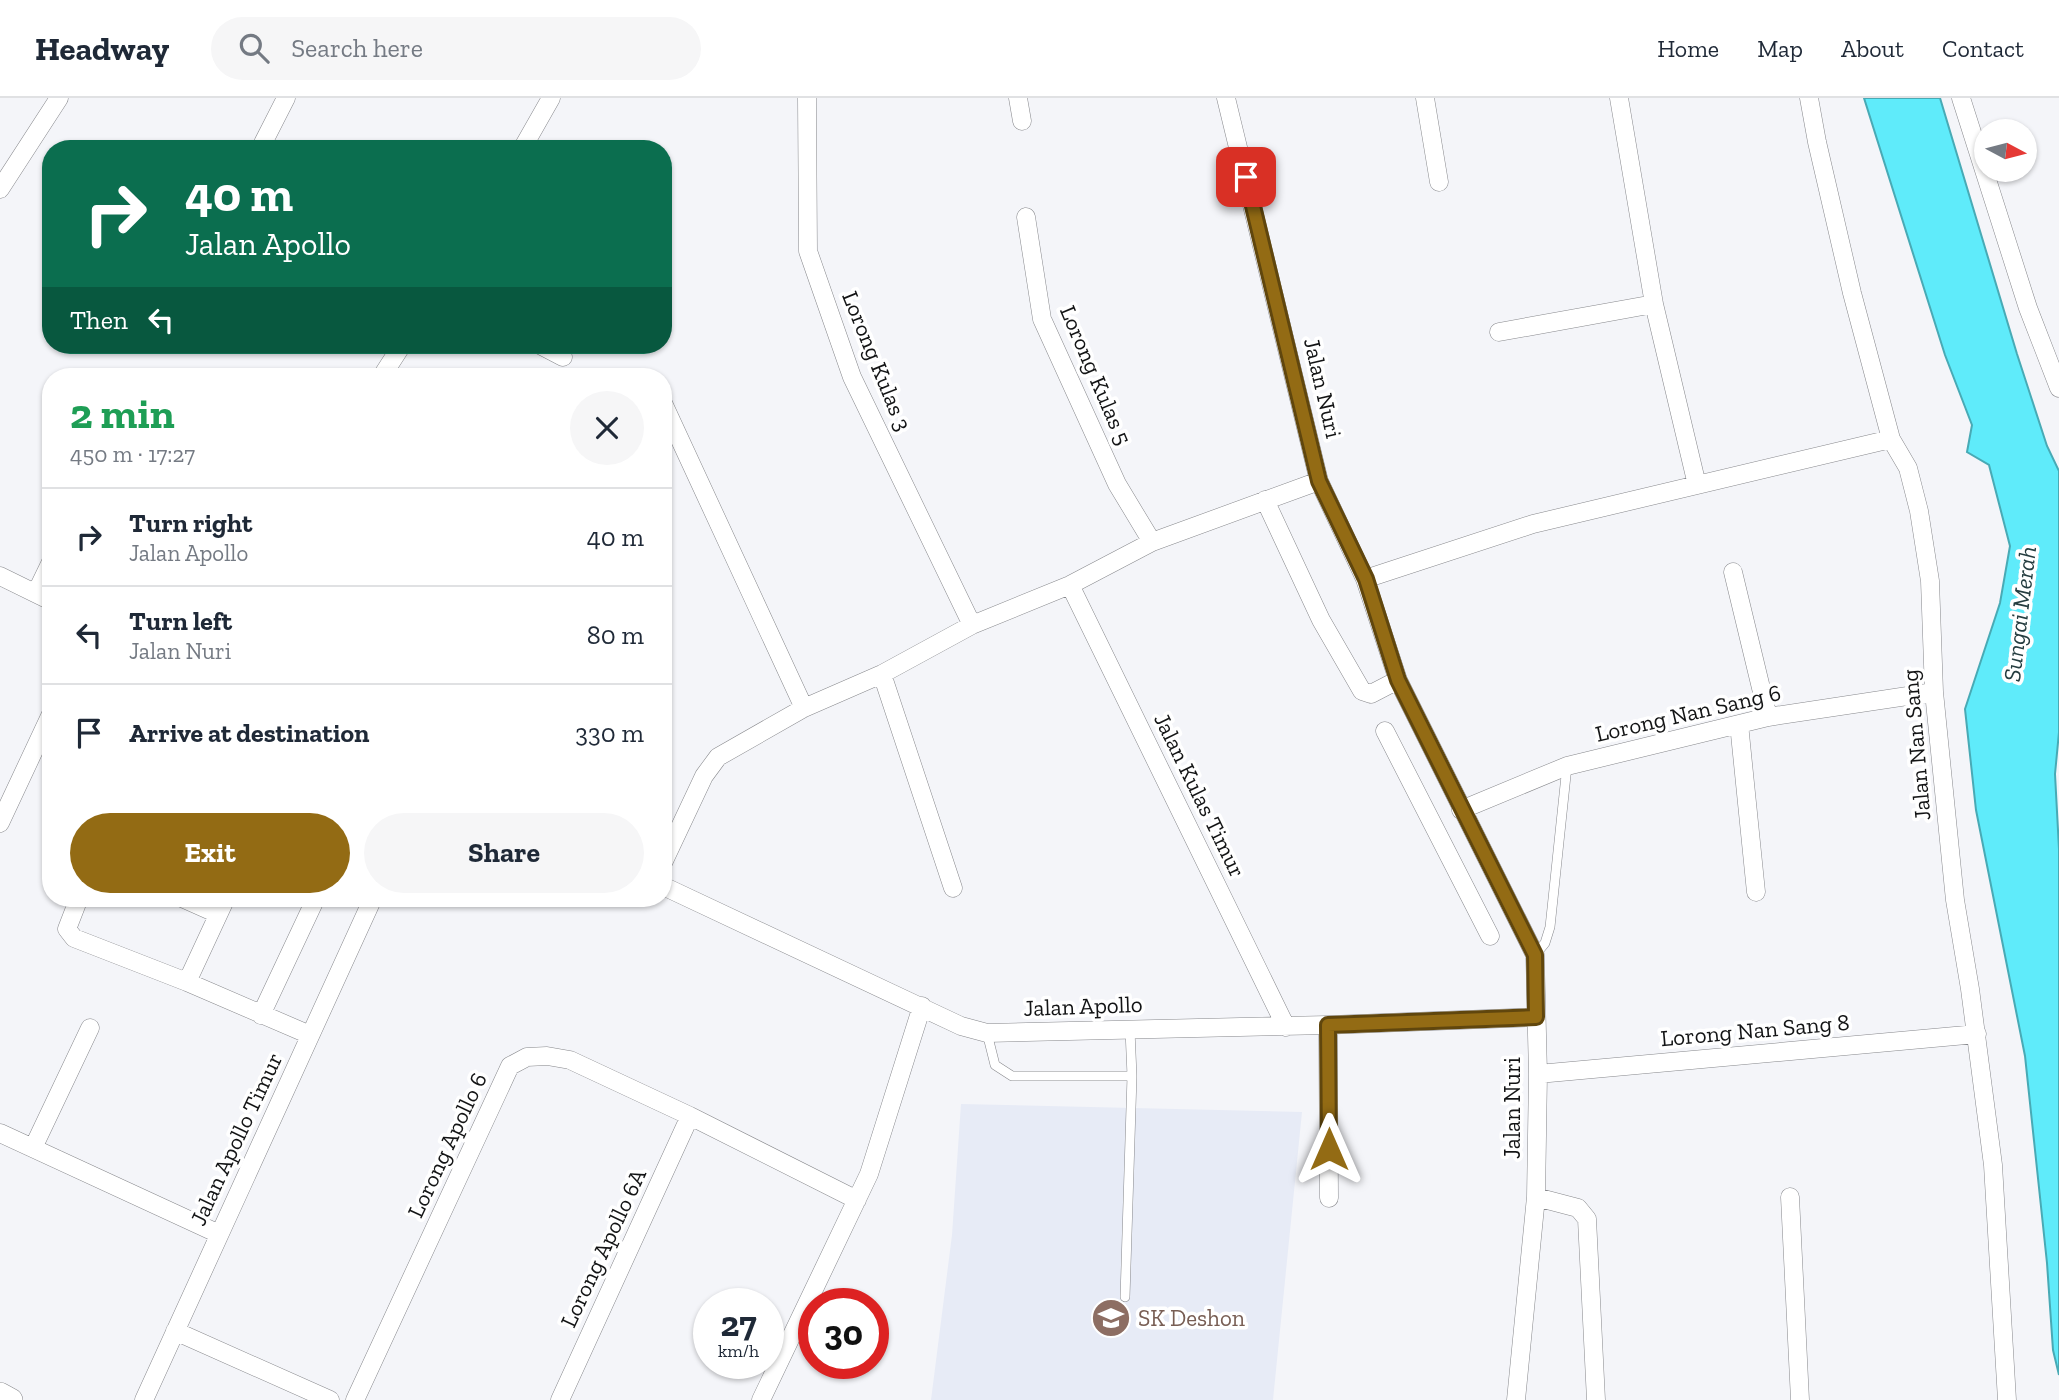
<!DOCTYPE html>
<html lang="en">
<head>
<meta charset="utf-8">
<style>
	body { margin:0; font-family:"Zilla Slab",serif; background:#f6f6f7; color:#1f2937; height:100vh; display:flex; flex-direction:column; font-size:26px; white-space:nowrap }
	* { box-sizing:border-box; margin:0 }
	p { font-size:23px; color:#747a83 }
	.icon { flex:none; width:38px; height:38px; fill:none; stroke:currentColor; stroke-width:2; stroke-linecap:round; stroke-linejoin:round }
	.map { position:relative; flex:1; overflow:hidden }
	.drawer { position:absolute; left:42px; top:270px; width:630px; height:539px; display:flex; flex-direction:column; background:#fff; border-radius:28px; box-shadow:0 2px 5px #0004 }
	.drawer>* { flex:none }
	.banner { position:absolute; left:42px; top:42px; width:630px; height:214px; border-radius:28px; box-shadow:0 2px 5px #0004; background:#0b6e4f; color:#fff; overflow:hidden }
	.needle { width:46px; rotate:97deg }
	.tools { position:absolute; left:1974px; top:21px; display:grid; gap:14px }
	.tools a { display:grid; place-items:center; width:63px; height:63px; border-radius:50%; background:#fff; box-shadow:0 2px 5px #0004; font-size:35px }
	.speed { position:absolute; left:693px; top:1190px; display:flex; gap:14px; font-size:35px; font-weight:700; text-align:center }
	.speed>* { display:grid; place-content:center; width:91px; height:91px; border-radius:50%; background:#fff; box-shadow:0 2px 5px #0004; line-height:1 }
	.speed small { font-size:18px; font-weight:400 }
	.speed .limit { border:10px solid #d22; background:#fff; color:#111 }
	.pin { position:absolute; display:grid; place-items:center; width:60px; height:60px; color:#fff; margin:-30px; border-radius:14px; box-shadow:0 4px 10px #0006 }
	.me { position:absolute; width:77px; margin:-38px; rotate:0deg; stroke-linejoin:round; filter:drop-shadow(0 0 5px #0008) }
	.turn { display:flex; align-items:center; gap:24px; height:147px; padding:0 28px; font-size:32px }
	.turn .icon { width:91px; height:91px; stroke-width:2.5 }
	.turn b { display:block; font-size:49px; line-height:60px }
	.then { display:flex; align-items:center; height:66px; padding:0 28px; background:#0003; gap:14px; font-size:26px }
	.round { display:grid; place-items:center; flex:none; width:74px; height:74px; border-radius:37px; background:#f6f6f7 }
	.head { display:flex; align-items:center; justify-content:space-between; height:119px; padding:0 28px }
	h1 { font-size:42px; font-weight:700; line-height:52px; color:#1e9e55 }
	.primary-button { display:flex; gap:14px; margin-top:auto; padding:14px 28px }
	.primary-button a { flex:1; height:80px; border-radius:42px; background:#936b14; color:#fff; font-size:28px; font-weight:700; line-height:80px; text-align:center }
	.primary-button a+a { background:#f6f6f7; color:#1f2937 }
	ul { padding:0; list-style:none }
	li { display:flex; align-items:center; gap:21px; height:98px; padding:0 28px; border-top:2px solid #e0e1e3 }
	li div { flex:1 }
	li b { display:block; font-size:26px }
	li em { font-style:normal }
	header { display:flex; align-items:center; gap:42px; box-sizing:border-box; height:98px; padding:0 35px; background:#fff; border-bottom:2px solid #e0e1e3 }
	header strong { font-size:33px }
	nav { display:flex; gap:38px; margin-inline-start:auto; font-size:24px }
	.search { width:490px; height:63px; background:#f6f6f7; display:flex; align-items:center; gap:18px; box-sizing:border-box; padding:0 24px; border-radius:38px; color:#747a83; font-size:26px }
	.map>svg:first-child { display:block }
	.built { fill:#e7ebf6 }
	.water { fill:#5febfa; stroke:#48aab5; stroke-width:2 }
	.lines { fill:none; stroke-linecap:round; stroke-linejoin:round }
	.service-casing { stroke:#87888c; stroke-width:10 }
	.minor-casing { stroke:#87888c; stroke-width:19 }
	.tertiary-casing { stroke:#87888c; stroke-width:24 }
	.service { stroke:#fff; stroke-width:9 }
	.minor { stroke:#fff; stroke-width:18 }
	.tertiary { stroke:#fff; stroke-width:23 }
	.route-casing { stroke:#60460d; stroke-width:18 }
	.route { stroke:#936b14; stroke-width:12 }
	.labels { text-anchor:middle; stroke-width:7; stroke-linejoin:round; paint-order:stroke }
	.street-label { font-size:23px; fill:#131415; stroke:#fff }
	.education-label { font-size:23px; fill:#785e54; stroke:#fff; text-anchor:start }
	.water-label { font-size:24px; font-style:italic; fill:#253d40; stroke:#fff }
</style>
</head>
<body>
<header>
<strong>Headway</strong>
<div class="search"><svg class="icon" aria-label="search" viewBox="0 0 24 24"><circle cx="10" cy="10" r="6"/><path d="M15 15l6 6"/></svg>Search here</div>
<nav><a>Home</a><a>Map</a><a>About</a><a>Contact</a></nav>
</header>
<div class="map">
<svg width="2059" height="1302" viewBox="0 0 2059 1302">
	<rect width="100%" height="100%" fill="#f4f5f9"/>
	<path class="built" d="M961,1006L1302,1014L1273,1302H931L952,1137Z"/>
	<path class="water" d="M1864,0H1940L2017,256L2047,348L2059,373V634L2055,676L2059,751V1277L2053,1252L2047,1165L2025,958L1976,712L1965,611L2000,505L2010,448L1989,367L1967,354L1972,327L1945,257Z"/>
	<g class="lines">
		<g class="service-casing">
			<path id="service" d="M1535,857L1545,845L1550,829L1567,668
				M987,935L995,967L1012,978H1132
				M1125,1199L1132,978L1130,932"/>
		</g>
		<g class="minor-casing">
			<path id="minor" d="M807,0L808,153L852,279L972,527
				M1018,0L1022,23
				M1226,0L1319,383L1365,481L1398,582L1535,857L1538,976L1536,1099L1516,1302
				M1425,0L1439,84
				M1619,0L1654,206L1697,387
				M1809,0L1817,44L1852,195L1891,341L1908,370L1919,413L1930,483L1934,594L1955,802L1970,891L1993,1067L2007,1302
				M1961,0L2028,210L2059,290
				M260,51L286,0
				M522,51L551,0
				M0,91L59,0
				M1026,119L1042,221L1117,386L1152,444
				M1499,234L1654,206
				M540,247L563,259
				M382,278L402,247
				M663,305L804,610
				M1265,402L1321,522L1362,593L1371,596L1398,582
				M1733,474L1768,619
				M0,478L51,503
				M1365,481L1533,426L1891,341
				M1070,487L1286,929
				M36,495L51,464
				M882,576L953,790
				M1739,626L1756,794
				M1385,633L1490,838
				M1461,712L1567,668L1768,619L1934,594
				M0,725L51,616
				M663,765L704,678L718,659L804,610L882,576L972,527L1070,487L1152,444L1319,383
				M663,788L961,928L987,935L1328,927L1536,919
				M79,800L67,831L74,840L187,884L310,937
				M182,800L218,816
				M187,884L226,800
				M261,917L316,800
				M1328,927L1329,1100
				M1538,976L1977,936
				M0,1035L219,1136
				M33,1050L90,930
				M1536,1099L1578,1110L1587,1121L1596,1302
				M1790,1099L1800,1302
				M175,1233L330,1302
				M144,1302L373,800
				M355,1302L510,968L527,959L547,958L570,962L690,1018L857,1102
				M560,1302L690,1018
				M761,1302L869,1076L922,908"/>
		</g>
		<g class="tertiary-casing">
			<path id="tertiary" d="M0,1296L11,1302"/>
		</g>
		<use href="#service" class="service"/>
		<use href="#minor" class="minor"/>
		<use href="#tertiary" class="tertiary"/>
	</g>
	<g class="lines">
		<g class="route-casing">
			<path id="route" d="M1246,79L1319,383L1366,481L1398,582L1535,857L1536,919L1328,927L1329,1051"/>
		</g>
		<use href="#route" class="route"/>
	</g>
	<defs>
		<g id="school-disc" transform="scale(2.0125)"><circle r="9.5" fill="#8d6e63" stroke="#fff"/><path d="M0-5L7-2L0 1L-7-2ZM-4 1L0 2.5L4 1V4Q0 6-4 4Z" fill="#fff"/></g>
	</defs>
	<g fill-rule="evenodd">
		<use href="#school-disc" x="1111" y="1220"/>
	</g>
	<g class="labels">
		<g class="street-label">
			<text transform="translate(877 263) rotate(68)" y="8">Lorong Kulas 3</text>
			<text transform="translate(1096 277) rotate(67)" y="8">Lorong Kulas 5</text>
			<text transform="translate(1323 290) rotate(77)" y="8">Jalan Nuri</text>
			<text transform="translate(1688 615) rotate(-13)" y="8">Lorong Nan Sang 6</text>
			<text transform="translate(1916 647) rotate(-95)" y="8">Jalan Nan Sang</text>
			<text transform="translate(1200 697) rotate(64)" y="8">Jalan Kulas Timur</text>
			<text transform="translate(1083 908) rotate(-2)" y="8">Jalan Apollo</text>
			<text transform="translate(1755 932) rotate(-5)" y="8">Lorong Nan Sang 8</text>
			<text transform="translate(1512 1010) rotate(-90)" y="8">Jalan Nuri</text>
			<text transform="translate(236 1041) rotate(-65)" y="8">Jalan Apollo Timur</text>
			<text transform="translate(447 1047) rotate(-65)" y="8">Lorong Apollo 6</text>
			<text transform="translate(603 1150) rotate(-65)" y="8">Lorong Apollo 6A</text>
		</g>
		<g class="education-label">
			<text x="1138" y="1228">SK Deshon</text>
		</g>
		<g class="water-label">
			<text transform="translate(2020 516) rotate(-83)" y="8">Sungai Merah</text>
		</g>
	</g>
</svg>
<div class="tools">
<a><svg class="needle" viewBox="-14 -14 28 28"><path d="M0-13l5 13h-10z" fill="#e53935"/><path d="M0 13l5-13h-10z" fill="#747a83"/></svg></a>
</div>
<div class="speed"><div>27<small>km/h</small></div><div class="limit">30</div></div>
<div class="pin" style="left:1246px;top:79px;background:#d93025"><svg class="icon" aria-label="arrive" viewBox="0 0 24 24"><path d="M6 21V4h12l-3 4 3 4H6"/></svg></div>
<svg class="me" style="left:1329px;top:1051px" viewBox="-20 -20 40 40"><path d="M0-17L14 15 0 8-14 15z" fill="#936b14" stroke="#fff" stroke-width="4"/></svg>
<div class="banner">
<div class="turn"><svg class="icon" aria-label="right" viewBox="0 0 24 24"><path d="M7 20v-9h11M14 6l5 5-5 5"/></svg><div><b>40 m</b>Jalan Apollo</div></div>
<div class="then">Then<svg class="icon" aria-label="left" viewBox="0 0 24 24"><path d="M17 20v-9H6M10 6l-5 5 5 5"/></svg></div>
</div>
<section class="drawer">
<div class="head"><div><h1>2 min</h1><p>450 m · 17:27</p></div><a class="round"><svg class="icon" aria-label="close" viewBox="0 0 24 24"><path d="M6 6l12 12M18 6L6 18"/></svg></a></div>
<ul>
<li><svg class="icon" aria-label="right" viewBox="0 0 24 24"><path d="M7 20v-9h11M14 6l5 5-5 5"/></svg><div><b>Turn right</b><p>Jalan Apollo</p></div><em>40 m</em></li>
<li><svg class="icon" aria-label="left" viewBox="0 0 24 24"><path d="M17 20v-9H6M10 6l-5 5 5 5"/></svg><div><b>Turn left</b><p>Jalan Nuri</p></div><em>80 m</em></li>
<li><svg class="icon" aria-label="arrive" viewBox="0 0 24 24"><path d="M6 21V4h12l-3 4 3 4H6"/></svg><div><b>Arrive at destination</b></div><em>330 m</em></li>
</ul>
<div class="primary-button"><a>Exit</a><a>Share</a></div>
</section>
</div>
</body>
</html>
